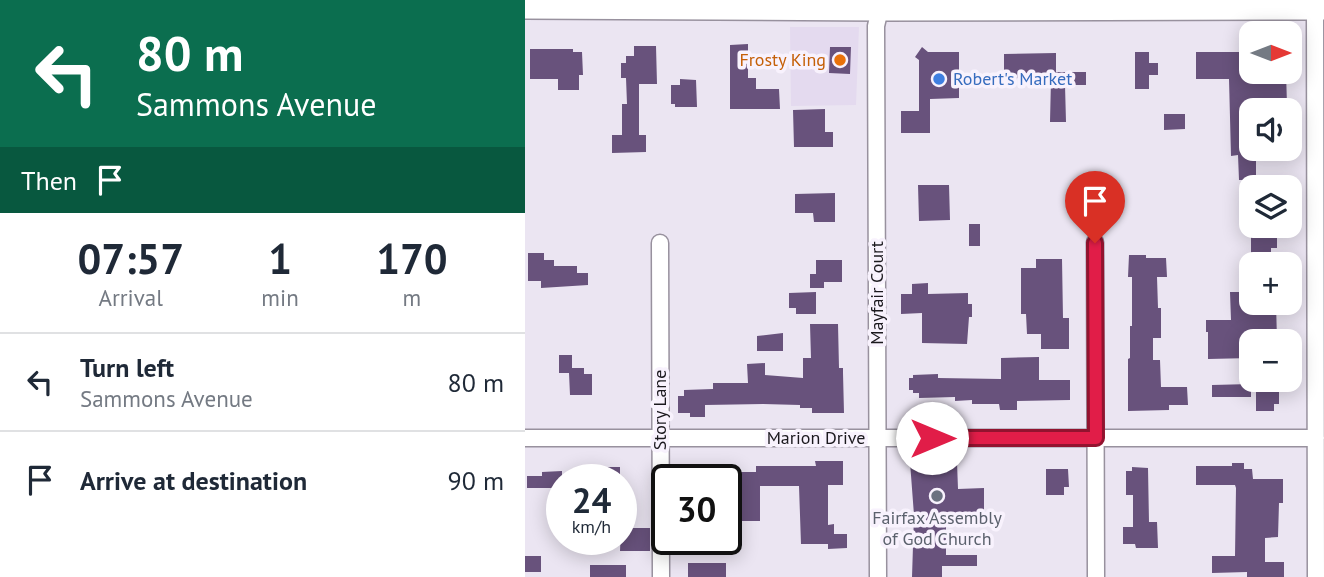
<!DOCTYPE html>
<html lang="en">
<head>
<meta charset="utf-8">
<style>
	body { margin:0; font-family:"PT Sans",sans-serif; background:#f2f2f3; color:#1f2937; height:100vh; display:flex; flex-direction:column; font-size:26px; white-space:nowrap }
	* { box-sizing:border-box; margin:0 }
	p { font-size:23px; color:#747a83 }
	.icon { flex:none; width:38px; height:38px; fill:none; stroke:currentColor; stroke-width:2; stroke-linecap:round; stroke-linejoin:round }
	.map { position:relative; flex:1; overflow:hidden }
	.drawer { display:flex; flex-direction:column; background:#fff; width:525px }
	.drawer>* { flex:none }
	.hud { background:#0b6e4f; color:#fff; overflow:hidden }
	.needle { width:46px; rotate:90deg }
	.buttons { position:absolute; left:714px; top:21px; display:grid; gap:14px }
	.buttons a { display:grid; place-items:center; width:63px; height:63px; border-radius:14px; background:#fff; box-shadow:0 4px 18px #0003; font-size:35px }
	.speed { position:absolute; left:21px; top:464px; display:flex; gap:14px; font-size:35px; font-weight:700; text-align:center }
	.speed>* { display:grid; place-content:center; width:91px; height:91px; border-radius:50%; background:#fff; box-shadow:0 4px 18px #0003; line-height:1 }
	.speed small { font-size:18px; font-weight:400 }
	.speed .limit { border:4px solid #111; border-radius:10px; background:#fff; color:#111 }
	.pin { position:absolute; display:grid; place-items:center; width:60px; height:60px; color:#fff; margin:-72px -30px; border-radius:50% 50% 50% 0; rotate:-45deg; box-shadow:0 0 7px #0007 }
	.pin .icon { rotate:45deg }
	.me { position:absolute; width:77px; margin:-38px; rotate:90deg; stroke-linejoin:round; filter:drop-shadow(0 0 5px #0008) }
	.turn { display:flex; align-items:center; gap:24px; height:147px; padding:0 21px; font-size:32px }
	.turn .icon { width:91px; height:91px; stroke-width:2.5 }
	.turn b { display:block; font-size:49px; line-height:60px }
	.then { display:flex; align-items:center; height:66px; padding:0 21px; background:#0003; gap:14px; font-size:26px }
	.eta { display:flex; justify-content:space-evenly; align-items:center; height:119px; text-align:center }
	.eta b { font-size:42px; font-weight:800; line-height:49px }
	ul { padding:0; list-style:none }
	li { display:flex; align-items:center; gap:21px; height:98px; padding:0 21px; border-top:2px solid #e0e1e3 }
	li div { flex:1 }
	li b { display:block; font-size:26px }
	li em { font-style:normal }
	main { display:flex; flex:1; min-height:0 }
	.map>svg:first-child { display:block }
	.built { fill:#e4daef }
	.building { fill:#68527c }
	.lines { fill:none; stroke-linecap:round; stroke-linejoin:round }
	.street-casing { stroke:#98919e; stroke-width:19 }
	.secondary-casing { stroke:#98919e; stroke-width:26 }
	.street { stroke:#fff; stroke-width:16 }
	.secondary { stroke:#fff; stroke-width:23 }
	.route-casing { stroke:#92132f; stroke-width:18 }
	.route { stroke:#e11d48; stroke-width:12 }
	.food-dot { fill:#e8710a; stroke:#f8f2fd; stroke-width:2.5 }
	.shop-dot { fill:#3f7fe0; stroke:#f8f2fd; stroke-width:2.5 }
	.worship-dot { fill:#6b7280; stroke:#f8f2fd; stroke-width:2.5 }
	.labels { text-anchor:middle; stroke-width:7; stroke-linejoin:round; paint-order:stroke }
	.food-label { font-size:18px; fill:#c56008; stroke:#f8f2fd; text-anchor:end }
	.shop-label { font-size:18px; fill:#366cbe; stroke:#f8f2fd; text-anchor:start }
	.street-label { font-size:18px; fill:#1b191e; stroke:#f8f2fd }
	.worship-label { font-size:18px; fill:#5b616d; stroke:#f8f2fd }
</style>
</head>
<body>
<main>
<section class="drawer">
<div class="hud">
<div class="turn"><svg class="icon" aria-label="left" viewBox="0 0 24 24"><path d="M17 20v-9H6M10 6l-5 5 5 5"/></svg><div><b>80 m</b>Sammons Avenue</div></div>
<div class="then">Then<svg class="icon" aria-label="arrive" viewBox="0 0 24 24"><path d="M6 21V4h12l-3 4 3 4H6"/></svg></div>
</div>
<div class="eta">
<div><b>07:57</b><p>Arrival</p></div>
<div><b>1</b><p>min</p></div>
<div><b>170</b><p>m</p></div>
</div>
<ul>
<li><svg class="icon" aria-label="left" viewBox="0 0 24 24"><path d="M17 20v-9H6M10 6l-5 5 5 5"/></svg><div><b>Turn left</b><p>Sammons Avenue</p></div><em>80 m</em></li>
<li><svg class="icon" aria-label="arrive" viewBox="0 0 24 24"><path d="M6 21V4h12l-3 4 3 4H6"/></svg><div><b>Arrive at destination</b></div><em>90 m</em></li>
</ul>
</section>
<div class="map">
<svg width="799" height="577" viewBox="0 0 799 577">
	<rect width="100%" height="100%" fill="#ebe5f2"/>
	<path class="built" d="M265,27H334L331,105L266,106Z"/>
	<path class="building" d="M223,44V78H231V89H254L255,109H205V45Z
		M109,46H131L132,84H114V135H121V152L87,153V135H97V104H102L101,78H96V63H101V56H109Z
		M305,47H326L325,74L304,73Z
		M397,47L403,52H434V98L405,99V133H376V111H394V60L390,57Z
		M5,49H48V52H57L58,75H54V90H33V79H5Z
		M610,52H624V63H633V75H624V89H610Z
		M671,52H725V72H761L762,105H721V133H726V149H731V180H714L713,155L706,156L704,79H671Z
		M531,53V72H561V85H540L541,122H525L526,79L480,78L479,70V54Z
		M155,79L171,80L172,107H150V104H146V85H155Z
		M300,109V132H308V147H269L268,110Z
		M639,114H660V129L639,130Z
		M393,185H424L425,220L394,221Z
		M310,193V222H289L288,213H270V194Z
		M444,224H455V246H444Z
		M726,226L752,228V248H746V255H726Z
		M3,253H19V260H29V266H52V273H63V285L16,288V281H3Z
		M604,255H621V258H641L642,277H632L633,308H636V338H628V360H635L636,387H662L663,405H644V410L603,411V359L605,358V326H607V277H603Z
		M511,259H537L538,318H544V349H516V334H502L501,314H496V268H511Z
		M291,260H317V282H299V288H285V274H291Z
		M403,283V294L443,293V304H447V317H444L442,344L397,343V313L376,314V294H387V284Z
		M291,292V314H271V308H264V293Z
		M705,292H726V303H751L752,340H726V358L683,359V332H681V320H706Z
		M285,324H313L314,368H318V373L319,413H287V408H275V405L238,404L180,405V417H165V413H153V396H159V390L188,389V383H223L222,364L240,363V375L278,378V358H286Z
		M258,333V351H232V336Z
		M34,355H47V368H59V374H67V395H45L44,373H34Z
		M514,357V380H545V400L492,401V410H475L474,404H447V400L430,401V397L394,398V393H388V390H384V378H388V375L413,374V378L476,379V358Z
		M726,384V397H687V385Z
		M731,391H754V404H749V411H731Z
		M290,461H318V485H303V525L309,524V534H322V548L303,549V544H276L274,486H235V521H204V507H215V472H231V466H291Z
		M385,462H432L433,489L459,488V516H421V555H452V566H417V577H387L389,515Z
		M707,463H719V469H727L728,479H758V503H754L753,537L740,538V562H759V577H722V572L687,573V556H710L711,488L710,485H671V466H707Z
		M70,467H95V480H71Z
		M607,467L623,468L624,522H632L633,548H611L610,544H598V527H608V495H601V471H607Z
		M521,469H543L544,487H539V495H521Z
		M37,471V488H2V476H17V472Z
		M96,528H125V551H95Z
		M0,556H16V572H0Z
		M163,563H201V577H163Z
		M65,565H101V577H65Z"/>
	<g class="lines">
		<g class="street-casing">
			<path id="street" d="M790,8L791,577
				M570,242L571,577
				M135,243L136,577
				M0,438H791
				M353,577L351,26L355,9"/>
		</g>
		<g class="secondary-casing">
			<path id="secondary" d="M0,7L355,9L799,8"/>
		</g>
		<use href="#street" class="street"/>
		<use href="#secondary" class="secondary"/>
	</g>
	<g class="lines">
		<g class="route-casing">
			<path id="route" d="M407,438H571L570,243"/>
		</g>
		<use href="#route" class="route"/>
	</g>
	<circle class="food-dot" cx="315" cy="60" r="7"/>
	<circle class="shop-dot" cx="414" cy="79" r="7"/>
	<circle class="worship-dot" cx="412" cy="496" r="7"/>
	<g class="labels">
		<g class="food-label">
			<text x="301" y="66">Frosty King</text>
		</g>
		<g class="shop-label">
			<text x="428" y="85">Robert's Market</text>
		</g>
		<g class="street-label">
			<text transform="translate(352 293) rotate(-90)" y="6">Mayfair Court</text>
			<text transform="translate(135 410) rotate(-90)" y="6">Story Lane</text>
			<text x="291" y="444">Marion Drive</text>
		</g>
		<g class="worship-label">
			<text x="412" y="524">Fairfax Assembly<tspan x="412" dy="21">of God Church</tspan></text>
		</g>
	</g>
</svg>
<div class="buttons">
<a><svg class="needle" viewBox="-14 -14 28 28"><path d="M0-13l5 13h-10z" fill="#e53935"/><path d="M0 13l5-13h-10z" fill="#747a83"/></svg></a>
<a><svg class="icon" aria-label="sound" viewBox="0 0 24 24"><path d="M4 9h4l5-4v14l-5-4H4zM17 9q2 3 0 6"/></svg></a>
<a><svg class="icon" aria-label="layers" viewBox="0 0 24 24"><path d="M12 4l9 5-9 5-9-5zM3 14l9 5 9-5"/></svg></a>
<a>+</a>
<a>−</a>
</div>
<div class="speed"><div>24<small>km/h</small></div><div class="limit">30</div></div>
<div class="pin" style="left:570px;top:243px;background:#d93025"><svg class="icon" aria-label="arrive" viewBox="0 0 24 24"><path d="M6 21V4h12l-3 4 3 4H6"/></svg></div>
<svg class="me" style="left:407px;top:438px" viewBox="-20 -20 40 40"><circle r="19" fill="#fff"/><path d="M0-13L10 11 0 6-10 11z" fill="#e11d48"/></svg>
</div>
</main>
</body>
</html>
